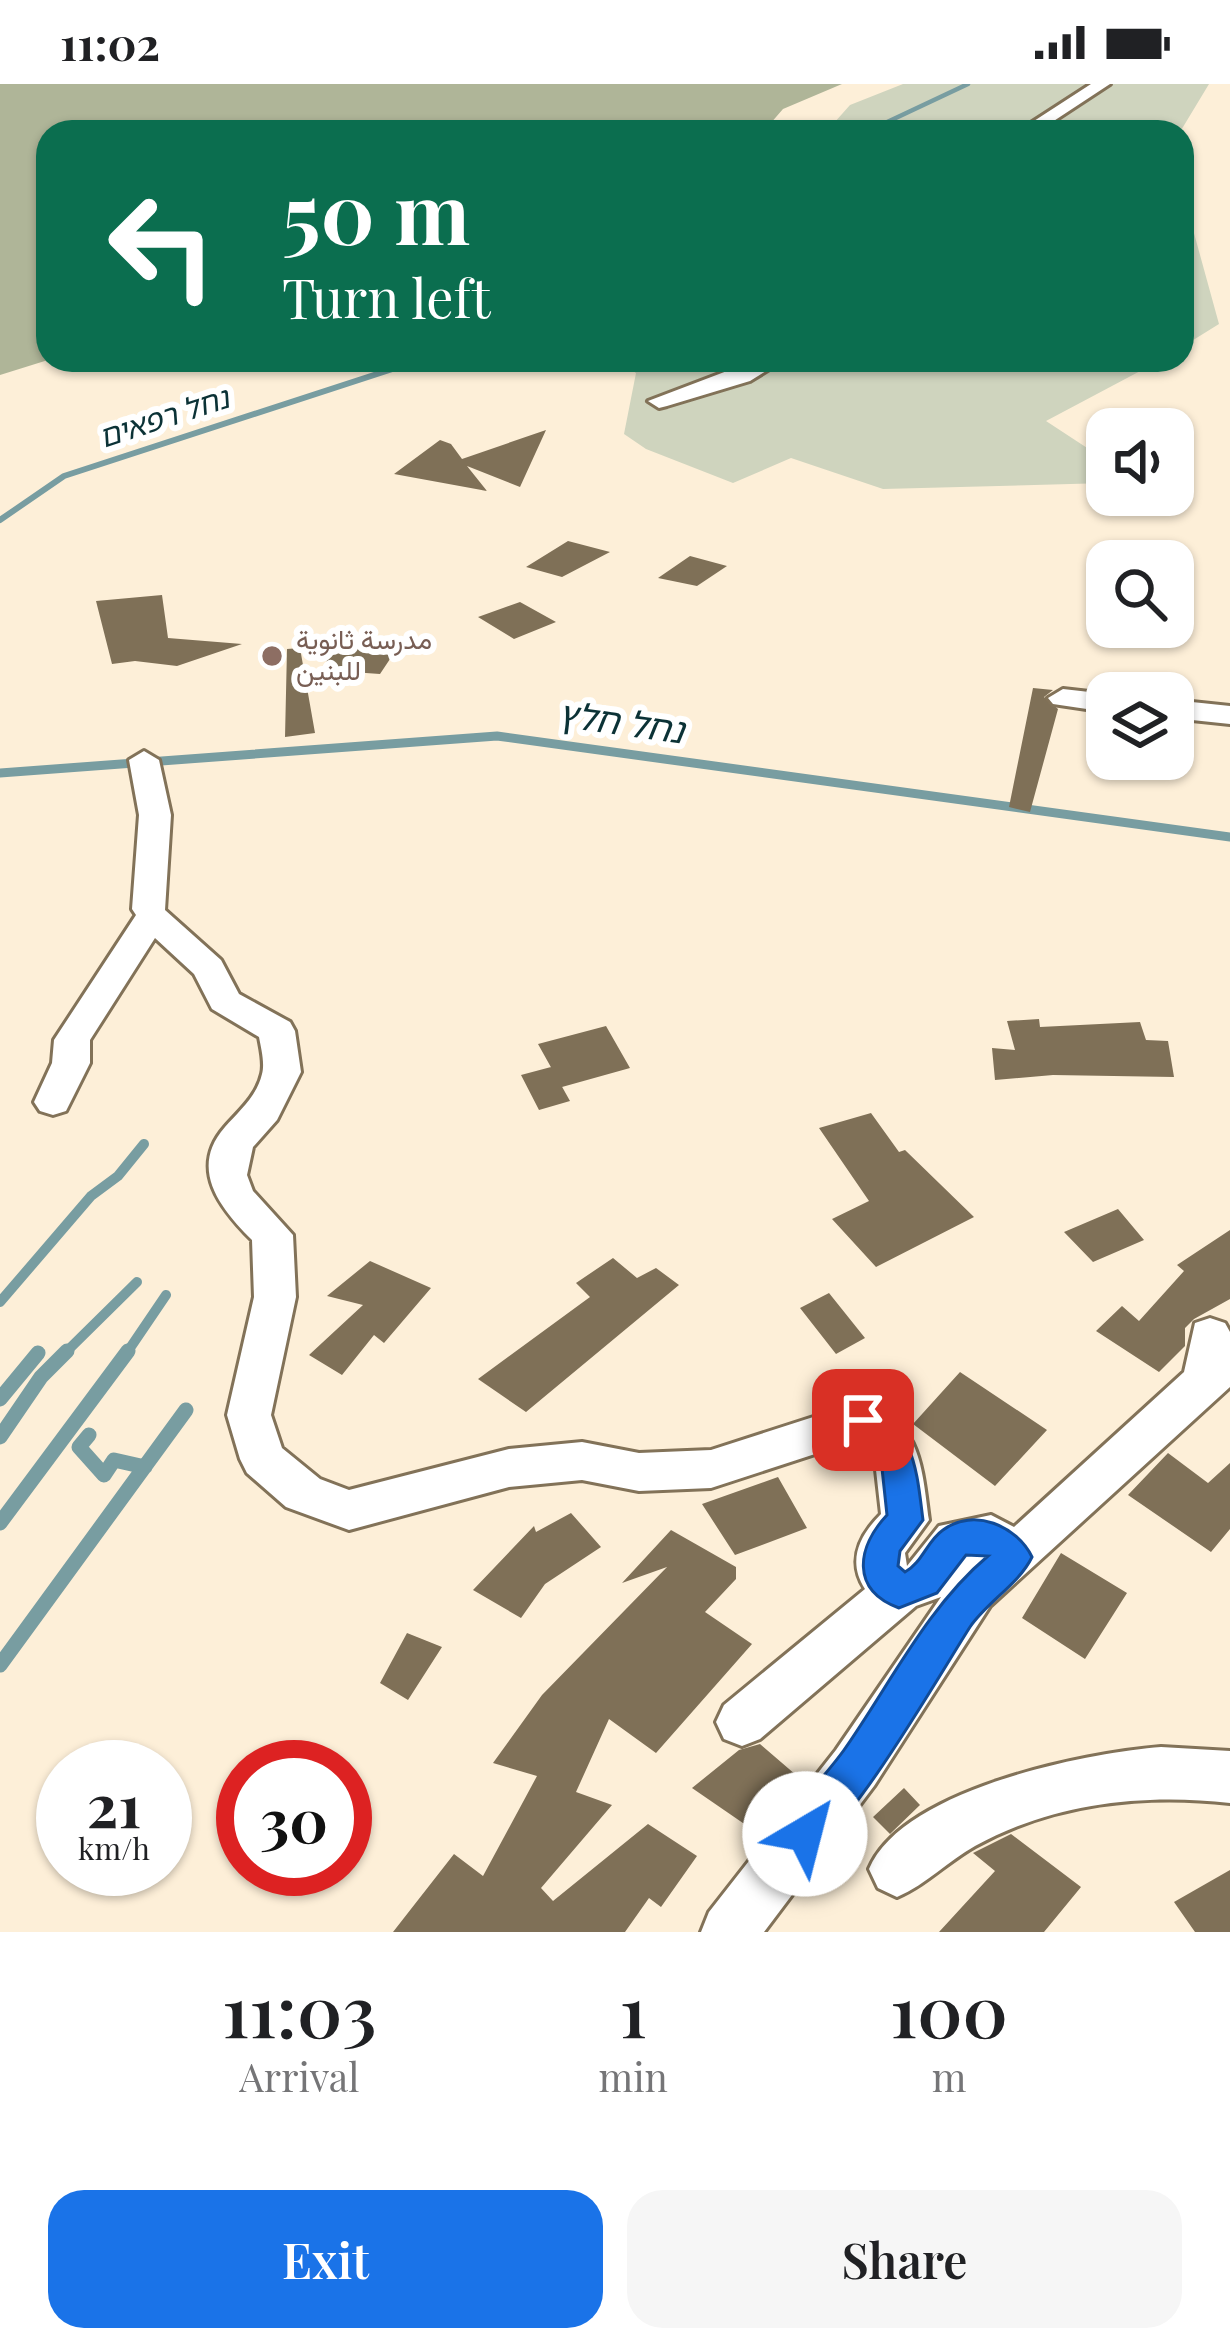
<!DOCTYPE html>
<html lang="en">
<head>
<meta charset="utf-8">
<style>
	body { margin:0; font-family:"Playfair Display",Vazirmatn,"Noto Sans Hebrew",serif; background:#f6f6f6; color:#202124; height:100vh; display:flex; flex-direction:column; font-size:45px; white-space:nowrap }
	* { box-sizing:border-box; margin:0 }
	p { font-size:39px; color:#757577 }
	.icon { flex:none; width:66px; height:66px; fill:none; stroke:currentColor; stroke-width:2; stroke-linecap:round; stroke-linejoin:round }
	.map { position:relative; height:1848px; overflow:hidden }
	.details { display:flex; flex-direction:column; background:#fff; flex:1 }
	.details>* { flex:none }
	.banner { position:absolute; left:36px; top:36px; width:1158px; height:252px; border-radius:36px; box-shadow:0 3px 9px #0004; background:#0b6e4f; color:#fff; overflow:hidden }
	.tools { position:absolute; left:1086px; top:324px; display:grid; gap:24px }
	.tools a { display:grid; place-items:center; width:108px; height:108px; border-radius:24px; background:#fff; box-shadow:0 3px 9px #0004; font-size:60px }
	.speed { position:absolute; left:36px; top:1656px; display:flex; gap:24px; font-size:60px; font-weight:700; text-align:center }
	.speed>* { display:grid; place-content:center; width:156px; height:156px; border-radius:50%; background:#fff; box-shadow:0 3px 9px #0004; line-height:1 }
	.speed small { font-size:30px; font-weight:400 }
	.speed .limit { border:18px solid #d22; background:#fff; color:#111 }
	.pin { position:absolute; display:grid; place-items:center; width:102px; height:102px; color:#fff; margin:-51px; border-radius:24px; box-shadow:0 6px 18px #0006 }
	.me { position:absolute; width:132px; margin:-66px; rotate:37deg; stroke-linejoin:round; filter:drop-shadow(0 0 9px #0008) }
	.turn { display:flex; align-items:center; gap:42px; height:252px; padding:0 48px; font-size:54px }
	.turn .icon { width:156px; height:156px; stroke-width:2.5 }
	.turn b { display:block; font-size:84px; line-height:102px }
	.eta { display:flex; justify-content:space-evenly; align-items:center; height:204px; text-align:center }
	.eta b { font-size:72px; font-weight:600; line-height:84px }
	.button { display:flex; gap:24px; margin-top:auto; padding:24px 48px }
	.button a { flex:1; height:138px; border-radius:36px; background:#1a73e8; color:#fff; font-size:48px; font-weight:600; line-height:138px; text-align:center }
	.button a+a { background:#f6f6f6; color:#202124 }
	.status { display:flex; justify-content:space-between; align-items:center; height:84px; padding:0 60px; background:#fff; direction:ltr }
	.status svg { height:33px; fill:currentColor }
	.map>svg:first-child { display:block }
	.green { fill:#cfd4be }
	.forest { fill:#afb598 }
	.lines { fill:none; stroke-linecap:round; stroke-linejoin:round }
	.stream-far4 { stroke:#789da1; stroke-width:4.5 }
	.stream-far3 { stroke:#789da1; stroke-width:6 }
	.stream-far2 { stroke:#789da1; stroke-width:9 }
	.stream-far1 { stroke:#789da1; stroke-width:10 }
	.stream { stroke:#789da1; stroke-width:15 }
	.building { fill:#7f7057 }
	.street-casing { stroke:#827258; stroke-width:6 }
	.street { fill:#fff; fill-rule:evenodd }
	.route { fill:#1a73e8; stroke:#114b97; stroke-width:3 }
	.education-dot { fill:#8d6e63; stroke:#fff; stroke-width:4.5 }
	.labels { text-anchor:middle; stroke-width:12; stroke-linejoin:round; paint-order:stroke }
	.far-education-label { font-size:27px; fill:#785e54; stroke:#fff; text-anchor:start }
	.far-water-label { font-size:30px; font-style:italic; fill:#0b3236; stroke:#fff }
	.water-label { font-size:36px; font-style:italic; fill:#0b3236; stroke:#fff }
</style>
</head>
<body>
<div class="status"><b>11:02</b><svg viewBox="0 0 49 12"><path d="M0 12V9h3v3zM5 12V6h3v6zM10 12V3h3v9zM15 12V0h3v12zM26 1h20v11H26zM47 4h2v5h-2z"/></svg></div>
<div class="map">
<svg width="1230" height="1848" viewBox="0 0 1230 1848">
	<rect width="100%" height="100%" fill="#fdefd8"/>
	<path class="green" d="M903,0H1209L1180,48H826L850,21Z
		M1182,130L1189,131L1219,240L1182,263Z
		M617,276H1161L1046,337L1107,377V399L883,405L791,374L733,399L646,365L624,350L636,289Z"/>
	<path class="forest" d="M0,0H842L783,25L763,48H48V276L0,291Z"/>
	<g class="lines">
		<path class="stream-far4" d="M866,48L968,0"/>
		<path class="stream-far3" d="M0,436L64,392L420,276"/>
		<path class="stream-far2" d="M0,689L497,652L1230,753"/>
		<path class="stream-far1" d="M0,1218L91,1112L118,1092L144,1060
			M64,1270L137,1198
			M126,1270L166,1211"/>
		<path class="stream" d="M0,1315L38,1269
			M89,1351L79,1363L104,1391L114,1376L145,1383
			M0,1353L41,1293L67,1267
			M0,1439L128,1267
			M0,1581L186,1326"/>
	</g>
	<path class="building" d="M546,346L520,403L467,382L487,407L394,390L440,356L451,360L462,375Z
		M568,457L610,468L562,493L526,483Z
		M690,472L727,482L697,502L658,494Z
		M162,511L168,554L242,560L177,582L135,577L112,580L96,517Z
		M520,518L556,538L514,555L478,533Z
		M335,557L398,563L380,590L323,586Z
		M300,564L315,649L285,653L287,565Z
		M1033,604L1053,606L1044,613L1058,625L1030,728L1009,723Z
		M1039,935L1040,943L1140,938L1146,956L1168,957L1174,993L1053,991L995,996L992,964L1015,966L1007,937Z
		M606,942L630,984L562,1003L538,960Z
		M551,983L570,1017L539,1026L521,991Z
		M871,1029L899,1068L905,1066L974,1133L876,1183L832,1135L869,1117L819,1044Z
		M1118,1125L1144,1156L1093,1178L1064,1148Z
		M1230,1146V1215L1194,1235L1185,1244V1262L1159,1288L1096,1247L1122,1222L1139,1237L1184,1187L1177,1181Z
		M613,1174L637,1194L656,1184L679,1201L526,1328L478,1295L590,1213L576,1199Z
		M370,1177L431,1204L384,1259L374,1251L342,1291L309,1271L363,1221L327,1212Z
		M829,1209L865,1254L836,1270L800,1224Z
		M960,1288L1047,1346L995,1402L913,1340Z
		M1168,1369L1208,1399L1230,1379V1445L1211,1468L1128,1411Z
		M778,1393L807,1444L735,1471L702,1420Z
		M571,1429L601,1463L545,1500L521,1534L473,1506L534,1442L536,1448Z
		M671,1446L736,1483V1495L705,1528L752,1560L656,1669L609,1635L576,1708L612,1721L541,1804L553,1817L648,1740L697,1772L661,1823L649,1814L625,1848H393L454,1770L483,1792L537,1692L493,1679L542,1611L667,1483L622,1499Z
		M1061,1469L1127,1509L1085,1575L1022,1534Z
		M407,1549L442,1563L408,1616L380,1599Z
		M760,1660L803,1697L756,1748L692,1704L739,1666Z
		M904,1704L920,1721L890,1750L873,1733Z
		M1011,1750L1081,1803L1044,1848H939L995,1787L973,1769Z
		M1230,1786V1848H1195L1174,1818Z"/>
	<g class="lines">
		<g class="street-casing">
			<path id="street" d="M1091,0H1110L1037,48H1017Z
				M756,276H784L750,297L667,322L659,324L648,317Z
				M1063,605L1107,610V628L1053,620L1048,614Z
				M1173,616L1230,622V640L1173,634Z
				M144,667L159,676L171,731L165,826L221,876L239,910L290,938L295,947L301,988L277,1036L253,1063L247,1091L253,1107L293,1151L296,1213L271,1331L282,1364L320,1395L349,1406L509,1365L582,1358L639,1369L711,1366L863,1317C921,1337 922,1384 929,1436L905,1469L907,1482L939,1442L991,1431L1014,1443L1184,1288L1195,1239L1210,1234L1225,1239L1230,1248V1303L990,1522L874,1702L764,1848H701L709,1828L836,1666L941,1513L916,1522L760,1655L742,1662L724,1655L716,1638L724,1621L865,1505C847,1477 859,1452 881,1430L875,1377L855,1357L711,1404L639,1407L582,1396L509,1403L349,1446L286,1423L247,1389L240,1375L227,1331L254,1213L252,1156C221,1125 188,1085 225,1043C239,1027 257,1012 262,990C265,979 261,964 259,953L212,925L194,890L155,854L90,956V979L66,1027L53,1031L40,1027L34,1018L52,979L54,956L136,831L132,825L139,731L129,676Z
				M1161,1663L1230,1667V1719C1144,1709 1053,1719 975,1762C948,1777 927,1800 897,1813L878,1804L869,1785C902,1706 1084,1669 1161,1663Z"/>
		</g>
		<use href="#street" class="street"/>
	</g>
	<path class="route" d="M863,1322C915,1339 917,1390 923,1436L900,1467L898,1482L905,1488C922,1479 927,1457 943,1446C974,1423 1017,1442 1032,1473C1019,1500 987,1518 970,1543C940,1590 847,1752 805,1770L790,1764L784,1750C797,1718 824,1694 844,1666C889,1602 927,1523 988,1472L966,1471L937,1509L899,1524C850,1506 857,1463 887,1431L881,1375L846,1336L851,1326Z"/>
	<circle class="education-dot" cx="272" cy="572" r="12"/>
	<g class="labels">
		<g class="far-education-label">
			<text x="296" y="565">مدرسة ثانوية<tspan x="296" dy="31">للبنين</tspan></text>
		</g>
		<g class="far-water-label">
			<text transform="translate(164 334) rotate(-18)" y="10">נחל רפאים</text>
		</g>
		<g class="water-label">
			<text transform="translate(621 638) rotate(8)" y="13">נחל חלץ</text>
		</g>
	</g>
</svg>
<div class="tools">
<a><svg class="icon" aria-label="sound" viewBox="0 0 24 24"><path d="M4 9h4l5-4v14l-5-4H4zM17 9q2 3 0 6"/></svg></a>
<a><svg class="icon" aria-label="search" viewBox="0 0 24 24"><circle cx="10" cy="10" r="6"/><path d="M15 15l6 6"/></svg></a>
<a><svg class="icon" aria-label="layers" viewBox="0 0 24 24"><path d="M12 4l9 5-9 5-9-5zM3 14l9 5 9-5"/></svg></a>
</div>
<div class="speed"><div>21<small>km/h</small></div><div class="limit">30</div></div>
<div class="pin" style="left:863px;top:1336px;background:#d93025"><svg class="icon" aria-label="arrive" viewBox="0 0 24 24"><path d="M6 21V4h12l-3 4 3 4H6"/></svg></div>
<svg class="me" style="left:805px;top:1750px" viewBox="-20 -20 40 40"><circle r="19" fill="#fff"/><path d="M0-13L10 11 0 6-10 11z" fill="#1a73e8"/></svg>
<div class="banner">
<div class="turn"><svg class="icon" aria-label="left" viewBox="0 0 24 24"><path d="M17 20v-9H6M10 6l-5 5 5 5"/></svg><div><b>50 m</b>Turn left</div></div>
</div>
</div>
<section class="details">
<div class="eta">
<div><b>11:03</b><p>Arrival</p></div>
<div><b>1</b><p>min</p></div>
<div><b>100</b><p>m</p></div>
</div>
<div class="button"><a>Exit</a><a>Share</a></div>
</section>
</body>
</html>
